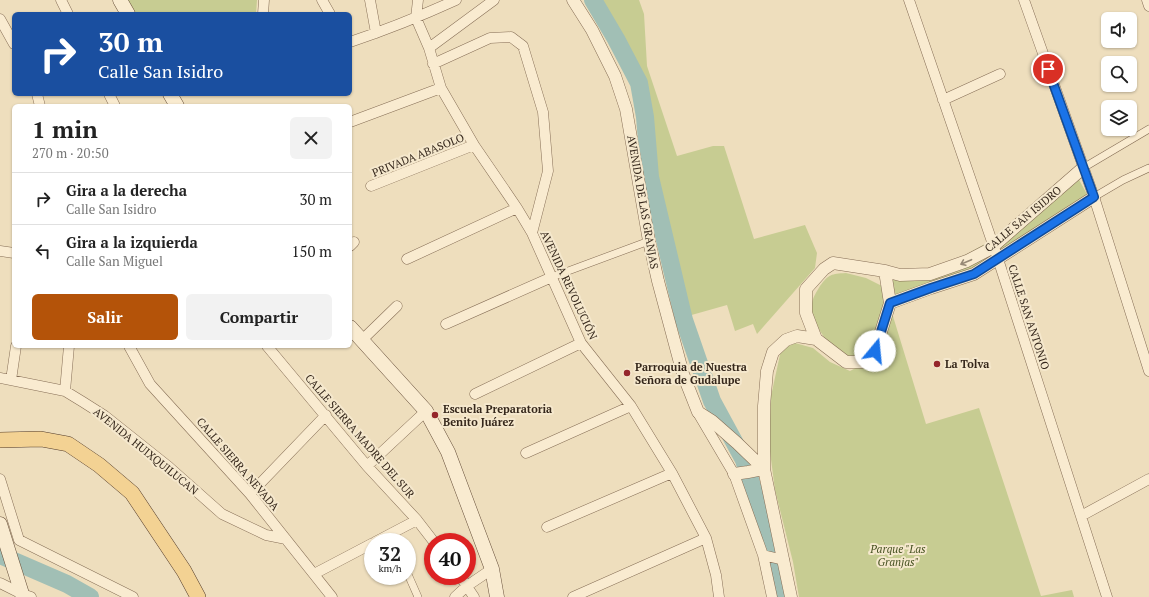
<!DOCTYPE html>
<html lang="es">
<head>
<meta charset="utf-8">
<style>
	body { margin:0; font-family:"PT Serif",serif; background:#f2f2f2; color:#222; height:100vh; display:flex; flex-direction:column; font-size:15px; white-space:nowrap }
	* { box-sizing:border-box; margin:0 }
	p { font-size:13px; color:#767676 }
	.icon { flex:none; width:22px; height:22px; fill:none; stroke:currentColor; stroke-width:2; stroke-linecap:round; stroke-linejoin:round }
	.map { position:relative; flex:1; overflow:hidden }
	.side { position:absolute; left:12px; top:104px; width:340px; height:244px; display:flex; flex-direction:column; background:#fff; border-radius:6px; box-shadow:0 1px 3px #0004 }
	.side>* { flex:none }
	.banner { position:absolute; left:12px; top:12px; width:340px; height:84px; border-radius:6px; box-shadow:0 1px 3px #0004; background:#1a4fa0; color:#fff; overflow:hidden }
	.tools { position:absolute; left:1101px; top:12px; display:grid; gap:8px }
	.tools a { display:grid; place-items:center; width:36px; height:36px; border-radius:6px; background:#fff; box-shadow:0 1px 3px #0004; font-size:20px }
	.speed { position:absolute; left:364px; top:533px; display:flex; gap:8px; font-size:20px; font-weight:700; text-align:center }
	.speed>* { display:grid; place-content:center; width:52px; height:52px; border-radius:50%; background:#fff; box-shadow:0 1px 3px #0004; line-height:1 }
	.speed small { font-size:10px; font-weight:400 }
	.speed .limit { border:6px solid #d22; background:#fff; color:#111 }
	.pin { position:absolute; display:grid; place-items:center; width:34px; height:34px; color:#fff; margin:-17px; border:2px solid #fff; border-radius:50%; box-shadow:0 1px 4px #0007 }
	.me { position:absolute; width:44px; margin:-22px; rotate:17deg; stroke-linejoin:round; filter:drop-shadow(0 0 3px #0008) }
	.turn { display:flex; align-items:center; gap:14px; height:84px; padding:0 20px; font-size:18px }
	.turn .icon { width:52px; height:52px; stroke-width:2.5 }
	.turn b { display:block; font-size:28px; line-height:34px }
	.round { display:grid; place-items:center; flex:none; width:42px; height:42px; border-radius:6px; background:#f2f2f2 }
	.overview { display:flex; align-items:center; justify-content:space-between; height:68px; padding:0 20px }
	h1 { font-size:24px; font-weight:600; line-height:30px }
	.action { display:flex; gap:8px; margin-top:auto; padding:8px 20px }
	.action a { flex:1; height:46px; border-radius:6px; background:#b45309; color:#fff; font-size:16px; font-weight:600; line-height:46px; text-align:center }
	.action a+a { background:#f2f2f2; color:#222 }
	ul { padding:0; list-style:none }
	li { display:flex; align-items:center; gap:12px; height:52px; padding:0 20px; border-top:1px solid #e0e0e0 }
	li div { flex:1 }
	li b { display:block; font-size:15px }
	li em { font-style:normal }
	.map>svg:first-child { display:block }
	.green { fill:#c7cc92 }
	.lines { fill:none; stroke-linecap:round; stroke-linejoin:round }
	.river { stroke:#a1bfb5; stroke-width:18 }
	.pedestrian-casing { stroke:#866e56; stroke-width:8 }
	.minor-casing { stroke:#866e56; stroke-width:11 }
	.tertiary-casing { stroke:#866e56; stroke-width:13 }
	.secondary-casing { stroke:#674f3a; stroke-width:15 }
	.primary-casing { stroke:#533c2b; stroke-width:16 }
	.pedestrian { stroke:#f9ebd0; stroke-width:7 }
	.minor { stroke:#f9ebd0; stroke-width:10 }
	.tertiary { stroke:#f9ebd0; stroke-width:12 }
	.secondary { stroke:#f9ebd0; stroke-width:14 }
	.primary { stroke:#f3d293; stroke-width:15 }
	.oneway { stroke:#978976 }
	.route-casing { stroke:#114b97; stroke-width:10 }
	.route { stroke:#1a73e8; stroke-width:7 }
	.poi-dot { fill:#95262b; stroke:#f5e8cd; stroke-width:1.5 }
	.labels { text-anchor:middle; stroke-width:4; stroke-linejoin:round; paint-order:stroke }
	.street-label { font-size:11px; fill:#35271b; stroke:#f5e8cd }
	.poi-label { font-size:11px; font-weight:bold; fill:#35271b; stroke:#f5e8cd; text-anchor:start }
	.park-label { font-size:11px; font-style:italic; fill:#475222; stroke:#f5e8cd }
</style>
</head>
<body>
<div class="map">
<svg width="1149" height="597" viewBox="0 0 1149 597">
	<rect width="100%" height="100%" fill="#eedebd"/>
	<path class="green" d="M127,0H257L256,14H134Z
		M597,0H639L644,14L647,66L677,156L713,146H724L754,239L805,225L817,253L815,268L757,334L753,324L735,331L727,305L688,316L679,274L666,230L654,175L648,117L642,81L619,36Z
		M1077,176L1089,198L998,259L890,303L885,271L931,274L992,240Z
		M846,273L866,278L882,286L885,305L872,348L863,357L850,359C845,354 838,351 833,346C823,338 808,316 812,303C813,297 817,291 820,286C829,274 831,274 846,273Z
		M892,313L926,424L979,408L1041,596L1072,590L1074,597H799L793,562L775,490L769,444L771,396L781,350L795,343L813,348L830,362L850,371L880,355Z"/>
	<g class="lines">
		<path class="river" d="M593,0L616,39L639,83L645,117L650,177L684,320L712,401L744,460L752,486L772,542L776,575L781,597
			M0,555L67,584L90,597"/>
		<g class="pedestrian-casing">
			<path id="pedestrian" d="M1083,168L1149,129
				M1094,197L1123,180L1149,168
				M552,277L649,241
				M407,572L418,597"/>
		</g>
		<g class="minor-casing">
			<path id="minor" d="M61,0L68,14
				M322,0L330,14
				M370,0L376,33
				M418,0L416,18L429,48L441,88L474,145L517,208L532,233L581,343L631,406L672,473L706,538L716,575L719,597
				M909,0L998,259L1107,597
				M1024,0L1094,197L1149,371
				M1147,0L1149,6
				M263,14L264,0
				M0,19L14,44
				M350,42C386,30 421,16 456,0
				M429,48L494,0
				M433,64L490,38L511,37L523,46L543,112L548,171L532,233
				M37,94L40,106
				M109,94L115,106
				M943,100L1000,74
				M350,122L441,88
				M371,186L474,145
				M350,246L354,242
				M0,251L14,253
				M407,259L517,208
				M446,324L552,277
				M361,341L397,306
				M129,346L150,384L250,494L332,597
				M267,346L367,466L417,520L434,542
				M0,378L65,391L83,402L105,416L169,467L222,514L266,535L286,539
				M11,380L16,346
				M65,391L69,346
				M475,394L581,343
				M698,413L734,474L763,555L772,597
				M526,453L631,406
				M367,466L426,411
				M0,479L19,540L133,597
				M250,494L326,415
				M1081,516L1149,479
				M547,527L672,473
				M375,542L417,520
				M763,555L784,560
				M314,574L373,543
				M460,576L474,597
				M0,583L22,594L31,597
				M455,597L467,586L492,569
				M573,597L706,538"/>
		</g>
		<g class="tertiary-casing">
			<path id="tertiary" d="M573,0L592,30L615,76L626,109L649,241L658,281L683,374L698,412L712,421L737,443L764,469L791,597
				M833,263L885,271L890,303L875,351L864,362H846L816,339L806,313V289L824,269Z
				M885,271L900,275L930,274L967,261L990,249L1083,168
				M890,303L931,288L974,274L1094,197
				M734,474L748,472L764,469V406L767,371L773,352L786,340L797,336L816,339"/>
		</g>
		<g class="secondary-casing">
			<path id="secondary" d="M120,0L128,14
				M170,94L177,106
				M350,327L426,411L448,452L492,569L497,597
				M0,524L23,597"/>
		</g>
		<g class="primary-casing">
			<path id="primary" d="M0,440L41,439L68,444L99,465L132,493L184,571L198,597"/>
		</g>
		<use href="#pedestrian" class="pedestrian"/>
		<use href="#minor" class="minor"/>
		<use href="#tertiary" class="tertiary"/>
		<use href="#secondary" class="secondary"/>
		<use href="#primary" class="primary"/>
	</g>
	<defs><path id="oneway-shaft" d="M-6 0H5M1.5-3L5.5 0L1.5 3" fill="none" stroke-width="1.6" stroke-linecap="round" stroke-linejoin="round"/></defs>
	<use class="oneway" href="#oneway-shaft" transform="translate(966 262) rotate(157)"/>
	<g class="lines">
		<g class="route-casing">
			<path id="route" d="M875,351L890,303L931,288L974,274L1094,197L1048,69"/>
		</g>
		<use href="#route" class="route"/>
	</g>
	<g class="poi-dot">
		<circle cx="937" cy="364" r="4"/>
		<circle cx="627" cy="373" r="4"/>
		<circle cx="435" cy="415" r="4"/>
	</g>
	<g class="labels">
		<g class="street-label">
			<text transform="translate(418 155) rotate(-22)" y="4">PRIVADA ABASOLO</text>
			<text transform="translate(643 202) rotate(80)" y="4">AVENIDA DE LAS GRANJAS</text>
			<text transform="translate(1023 219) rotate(-40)" y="4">CALLE SAN ISIDRO</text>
			<text transform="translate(569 285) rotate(65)" y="4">AVENIDA REVOLUCIÓN</text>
			<text transform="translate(1029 317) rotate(72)" y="4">CALLE SAN ANTONIO</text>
			<text transform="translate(360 436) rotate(49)" y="4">CALLE SIERRA MADRE DEL SUR</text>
			<text transform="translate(146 451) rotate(39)" y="4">AVENIDA HUIXQUILUCAN</text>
			<text transform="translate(238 464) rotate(49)" y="4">CALLE SIERRA NEVADA</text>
		</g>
		<g class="poi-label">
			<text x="945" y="368">La Tolva</text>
			<text x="635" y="371">Parroquia de Nuestra<tspan x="635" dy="13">Señora de Gudalupe</tspan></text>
			<text x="443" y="413">Escuela Preparatoria<tspan x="443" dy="13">Benito Juárez</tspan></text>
		</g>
		<g class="park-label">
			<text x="898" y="553">Parque "Las<tspan x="898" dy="13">Granjas"</tspan></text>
		</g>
	</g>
</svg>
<div class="tools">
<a><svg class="icon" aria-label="sound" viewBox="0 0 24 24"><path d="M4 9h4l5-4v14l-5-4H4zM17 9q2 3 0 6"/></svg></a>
<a><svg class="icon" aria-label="search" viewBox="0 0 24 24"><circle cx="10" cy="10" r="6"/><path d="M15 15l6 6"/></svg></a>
<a><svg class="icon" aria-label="layers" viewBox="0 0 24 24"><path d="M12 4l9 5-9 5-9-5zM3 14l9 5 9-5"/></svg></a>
</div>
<div class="speed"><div>32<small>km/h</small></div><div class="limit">40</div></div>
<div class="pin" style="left:1048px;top:69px;background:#d93025"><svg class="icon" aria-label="arrive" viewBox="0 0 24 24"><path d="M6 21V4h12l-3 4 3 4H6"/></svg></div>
<svg class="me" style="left:875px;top:351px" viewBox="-20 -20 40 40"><circle r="19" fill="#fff"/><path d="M0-13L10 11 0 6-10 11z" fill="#1a73e8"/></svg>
<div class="banner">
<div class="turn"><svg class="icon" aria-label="right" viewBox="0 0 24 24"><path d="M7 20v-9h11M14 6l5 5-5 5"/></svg><div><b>30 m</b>Calle San Isidro</div></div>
</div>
<section class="side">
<div class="overview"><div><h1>1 min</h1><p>270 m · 20:50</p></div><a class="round"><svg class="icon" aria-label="close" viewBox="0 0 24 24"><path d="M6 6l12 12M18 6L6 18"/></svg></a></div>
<ul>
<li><svg class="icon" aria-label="right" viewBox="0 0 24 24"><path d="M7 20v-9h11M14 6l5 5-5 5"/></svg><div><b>Gira a la derecha</b><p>Calle San Isidro</p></div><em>30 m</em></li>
<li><svg class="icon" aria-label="left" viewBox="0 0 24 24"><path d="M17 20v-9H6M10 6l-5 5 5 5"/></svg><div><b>Gira a la izquierda</b><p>Calle San Miguel</p></div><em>150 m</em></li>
</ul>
<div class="action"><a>Salir</a><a>Compartir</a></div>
</section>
</div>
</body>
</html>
